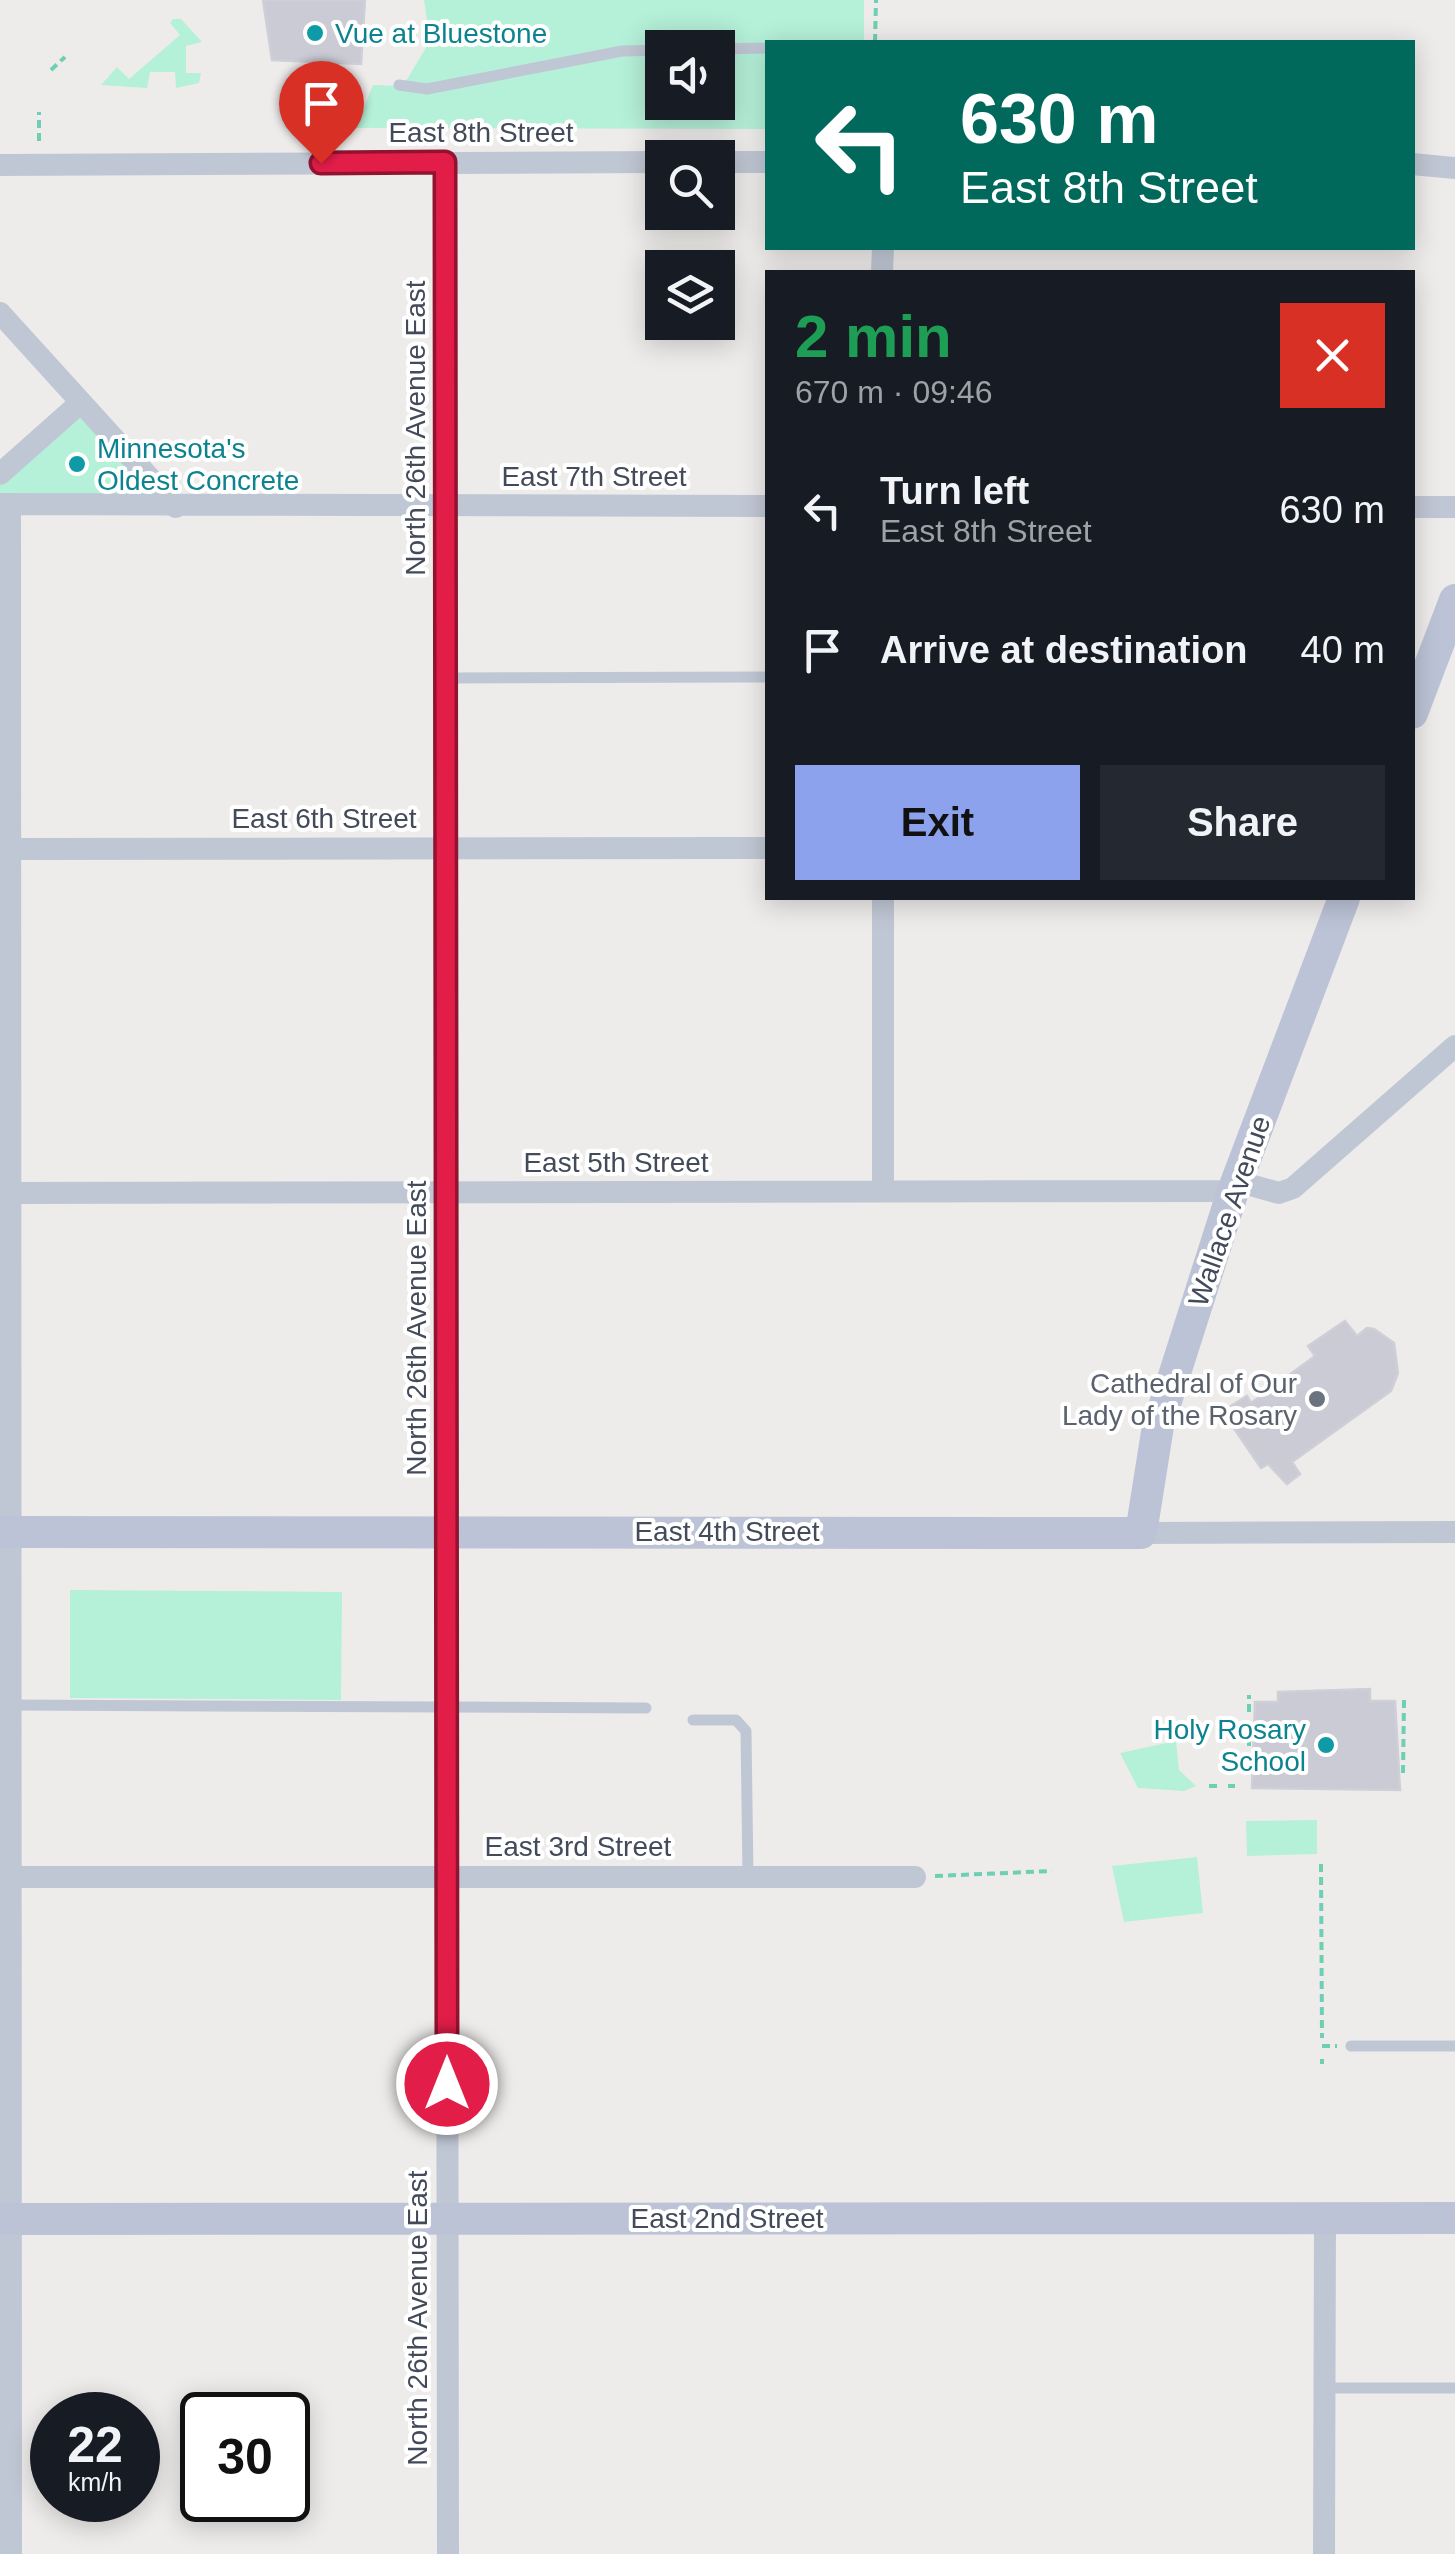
<!DOCTYPE html>
<html lang="en">
<head>
<meta charset="utf-8">
<style>
	body { margin:0; font-family:Arial,sans-serif; background:#242831; color:#f1f3f6; height:100vh; display:flex; flex-direction:column; font-size:38px; white-space:nowrap }
	* { box-sizing:border-box; margin:0 }
	p { font-size:32px; color:#9ea1a6 }
	.icon { flex:none; width:55px; height:55px; fill:none; stroke:currentColor; stroke-width:2; stroke-linecap:round; stroke-linejoin:round }
	.map { position:relative; flex:1; overflow:hidden }
	.details { position:absolute; left:765px; top:270px; width:650px; height:630px; display:flex; flex-direction:column; background:#171b24; border-radius:0px; box-shadow:0 5px 25px #0003 }
	.details>* { flex:none }
	.guide { position:absolute; left:765px; top:40px; width:650px; height:210px; border-radius:0px; box-shadow:0 5px 25px #0003; background:#00695c; color:#fff; overflow:hidden }
	.controls { position:absolute; left:645px; top:30px; display:grid; gap:20px }
	.controls a { display:grid; place-items:center; width:90px; height:90px; border-radius:0px; background:#171b24; box-shadow:0 5px 25px #0003; font-size:50px }
	.speed { position:absolute; left:30px; top:2392px; display:flex; gap:20px; font-size:50px; font-weight:700; text-align:center }
	.speed>* { display:grid; place-content:center; width:130px; height:130px; border-radius:50%; background:#171b24; box-shadow:0 5px 25px #0003; line-height:1 }
	.speed small { font-size:25px; font-weight:400 }
	.speed .limit { border:5px solid #111; border-radius:15px; background:#fff; color:#111 }
	.pin { position:absolute; display:grid; place-items:center; width:85px; height:85px; color:#fff; margin:-102px -42px; border-radius:50% 50% 50% 0; rotate:-45deg; box-shadow:0 0 10px #0007 }
	.pin .icon { rotate:45deg }
	.me { position:absolute; width:110px; margin:-55px; rotate:0deg; stroke-linejoin:round; filter:drop-shadow(0 0 8px #0008) }
	.turn { display:flex; align-items:center; gap:35px; height:210px; padding:0 30px; font-size:45px }
	.turn .icon { width:130px; height:130px; stroke-width:2.5 }
	.turn b { display:block; font-size:70px; line-height:85px }
	.round { display:grid; place-items:center; flex:none; width:105px; height:105px; border-radius:0px; background:#242831 }
	.summary { display:flex; align-items:center; justify-content:space-between; height:170px; padding:0 30px }
	h1 { font-size:60px; font-weight:700; line-height:75px; color:#1e9e55 }
	.button { display:flex; gap:20px; margin-top:auto; padding:20px 30px }
	.button a { flex:1; height:115px; border-radius:0px; background:#8ca2ed; color:#111; font-size:40px; font-weight:700; line-height:115px; text-align:center }
	.button a+a { background:#242831; color:#f1f3f6 }
	ul { padding:0; list-style:none }
	li { display:flex; align-items:center; gap:30px; height:140px; padding:0 30px }
	li div { flex:1 }
	li b { display:block; font-size:38px }
	li em { font-style:normal }
	.map>svg:first-child { display:block }
	.green { fill:#b5f0d8; fill-rule:evenodd }
	.building { fill:#cacbd4; stroke:#cfcfd7; stroke-width:2.5 }
	.lines { fill:none; stroke-linecap:round; stroke-linejoin:round }
	.path { stroke:#6dcfb3; stroke-width:4; stroke-dasharray:8 5; stroke-linecap:butt }
	.lane { stroke:#c0c7d4; stroke-width:11 }
	.street { stroke:#c0c7d4; stroke-width:22 }
	.secondary { stroke:#bcc3d6; stroke-width:32 }
	.route-casing { stroke:#92132f; stroke-width:25 }
	.route { stroke:#e11d48; stroke-width:18 }
	.culture-dot { fill:#0f9aa8; stroke:#fff; stroke-width:4 }
	.worship-dot { fill:#6b7280; stroke:#fff; stroke-width:4 }
	.labels { text-anchor:middle; stroke-width:8; stroke-linejoin:round; paint-order:stroke }
	.culture-label { font-size:28px; fill:#0d838f; stroke:#fff; text-anchor:start }
	.street-label { font-size:28px; fill:#434a59; stroke:#fff }
	.worship-label { font-size:28px; fill:#5b616d; stroke:#fff; text-anchor:end }
</style>
</head>
<body>
<div class="map">
<svg width="1455" height="2554" viewBox="0 0 1455 2554">
	<rect width="100%" height="100%" fill="#eeeceb"/>
	<path class="green" d="M424,0H864V42H768L767,129L356,128L373,85L403,86L430,41ZM662,48H718V102H662Z
		M173,19H181L202,42L186,46V73H201L199,83L176,88L175,72H150L147,88L101,85L117,67L129,79L180,35L170,23Z
		M80,403L176,507L0,504V474Z
		M70,1590L342,1592L341,1700L70,1698Z
		M1176,1741L1179,1770L1196,1786L1184,1791L1138,1788L1120,1753Z
		M1317,1820V1854L1247,1856L1246,1821Z
		M1197,1857L1203,1913L1124,1922L1112,1866Z"/>
	<path class="building" d="M263,0H365L361,64L272,60Z
		M1345,1321L1357,1336L1367,1328L1374,1329L1394,1343L1398,1373L1391,1391L1292,1462L1300,1474L1287,1484L1268,1464L1261,1468L1233,1427L1240,1421L1231,1406L1247,1396L1251,1403L1315,1356L1308,1346Z
		M1370,1689V1701H1395L1400,1790L1252,1788L1255,1702H1278V1692Z"/>
	<g class="lines">
		<path class="path" d="M875,42L876,0
			M51,70L65,57
			M39,141V112
			M1249,1712V1695
			M1249,1738V1750
			M1403,1773L1404,1700
			M1209,1786H1218
			M1228,1786H1235
			M1321,1864L1322,2038
			M935,1876L1052,1871
			M1322,2046H1337
			M1322,2059V2064"/>
		<path class="lane" d="M718,49L768,48
			M399,85L427,89L622,51L662,50
			M446,678L768,677
			M10,1705L646,1708
			M693,1720H736L746,1731L748,1876
			M1351,2046H1455
			M1324,2388H1455"/>
		<path class="street" d="M445,162L448,2554
			M718,162H768
			M1412,164L1455,168
			M0,165L662,162
			M882,272L883,248
			M0,313L176,507
			M0,474L80,403
			M0,504L768,506
			M10,504L11,2554
			M1412,507H1455
			M0,849L768,848
			M883,898V1191
			M1236,1181L1279,1193L1293,1188L1455,1046
			M0,1193L1233,1191
			M1141,1533L1455,1532
			M0,1877H915
			M1324,2554L1325,2219"/>
		<path class="secondary" d="M1412,713L1455,600
			M0,1532L1141,1533L1158,1426L1233,1191L1344,898
			M0,2219L1455,2218"/>
	</g>
	<g class="lines">
		<g class="route-casing">
			<path id="route" d="M321,163L445,162L447,2084"/>
		</g>
		<use href="#route" class="route"/>
	</g>
	<g class="culture-dot">
		<circle cx="315" cy="33" r="10"/>
		<circle cx="77" cy="464" r="10"/>
		<circle cx="1326" cy="1745" r="10"/>
	</g>
	<circle class="worship-dot" cx="1317" cy="1399" r="10"/>
	<g class="labels">
		<g class="culture-label">
			<text x="335" y="43">Vue at Bluestone</text>
			<text x="97" y="458">Minnesota's<tspan x="97" dy="32">Oldest Concrete</tspan></text>
			<text x="1306" y="1739" text-anchor="end">Holy Rosary<tspan x="1306" dy="32">School</tspan></text>
		</g>
		<g class="street-label">
			<text x="481" y="142">East 8th Street</text>
			<text transform="translate(415 428) rotate(-90)" y="10">North 26th Avenue East</text>
			<text x="594" y="486">East 7th Street</text>
			<text x="324" y="828">East 6th Street</text>
			<text x="616" y="1172">East 5th Street</text>
			<text transform="translate(1229 1211) rotate(-71)" y="10">Wallace Avenue</text>
			<text transform="translate(416 1328) rotate(-90)" y="10">North 26th Avenue East</text>
			<text x="727" y="1541">East 4th Street</text>
			<text x="578" y="1856">East 3rd Street</text>
			<text x="727" y="2228">East 2nd Street</text>
			<text transform="translate(417 2318) rotate(-90)" y="10">North 26th Avenue East</text>
		</g>
		<g class="worship-label">
			<text x="1297" y="1393">Cathedral of Our<tspan x="1297" dy="32">Lady of the Rosary</tspan></text>
		</g>
	</g>
</svg>
<div class="controls">
<a><svg class="icon" aria-label="sound" viewBox="0 0 24 24"><path d="M4 9h4l5-4v14l-5-4H4zM17 9q2 3 0 6"/></svg></a>
<a><svg class="icon" aria-label="search" viewBox="0 0 24 24"><circle cx="10" cy="10" r="6"/><path d="M15 15l6 6"/></svg></a>
<a><svg class="icon" aria-label="layers" viewBox="0 0 24 24"><path d="M12 4l9 5-9 5-9-5zM3 14l9 5 9-5"/></svg></a>
</div>
<div class="speed"><div>22<small>km/h</small></div><div class="limit">30</div></div>
<div class="pin" style="left:321px;top:163px;background:#d93025"><svg class="icon" aria-label="arrive" viewBox="0 0 24 24"><path d="M6 21V4h12l-3 4 3 4H6"/></svg></div>
<svg class="me" style="left:447px;top:2084px" viewBox="-20 -20 40 40"><circle r="17" fill="#e11d48" stroke="#fff" stroke-width="3"/><path d="M0-11L8 9 0 5-8 9z" fill="#fff"/></svg>
<div class="guide">
<div class="turn"><svg class="icon" aria-label="left" viewBox="0 0 24 24"><path d="M17 20v-9H6M10 6l-5 5 5 5"/></svg><div><b>630 m</b>East 8th Street</div></div>
</div>
<section class="details">
<div class="summary"><div><h1>2 min</h1><p>670 m · 09:46</p></div><a class="round" style="background:#d93025;color:#fff"><svg class="icon" aria-label="close" viewBox="0 0 24 24"><path d="M6 6l12 12M18 6L6 18"/></svg></a></div>
<ul>
<li><svg class="icon" aria-label="left" viewBox="0 0 24 24"><path d="M17 20v-9H6M10 6l-5 5 5 5"/></svg><div><b>Turn left</b><p>East 8th Street</p></div><em>630 m</em></li>
<li><svg class="icon" aria-label="arrive" viewBox="0 0 24 24"><path d="M6 21V4h12l-3 4 3 4H6"/></svg><div><b>Arrive at destination</b></div><em>40 m</em></li>
</ul>
<div class="button"><a>Exit</a><a>Share</a></div>
</section>
</div>
</body>
</html>
